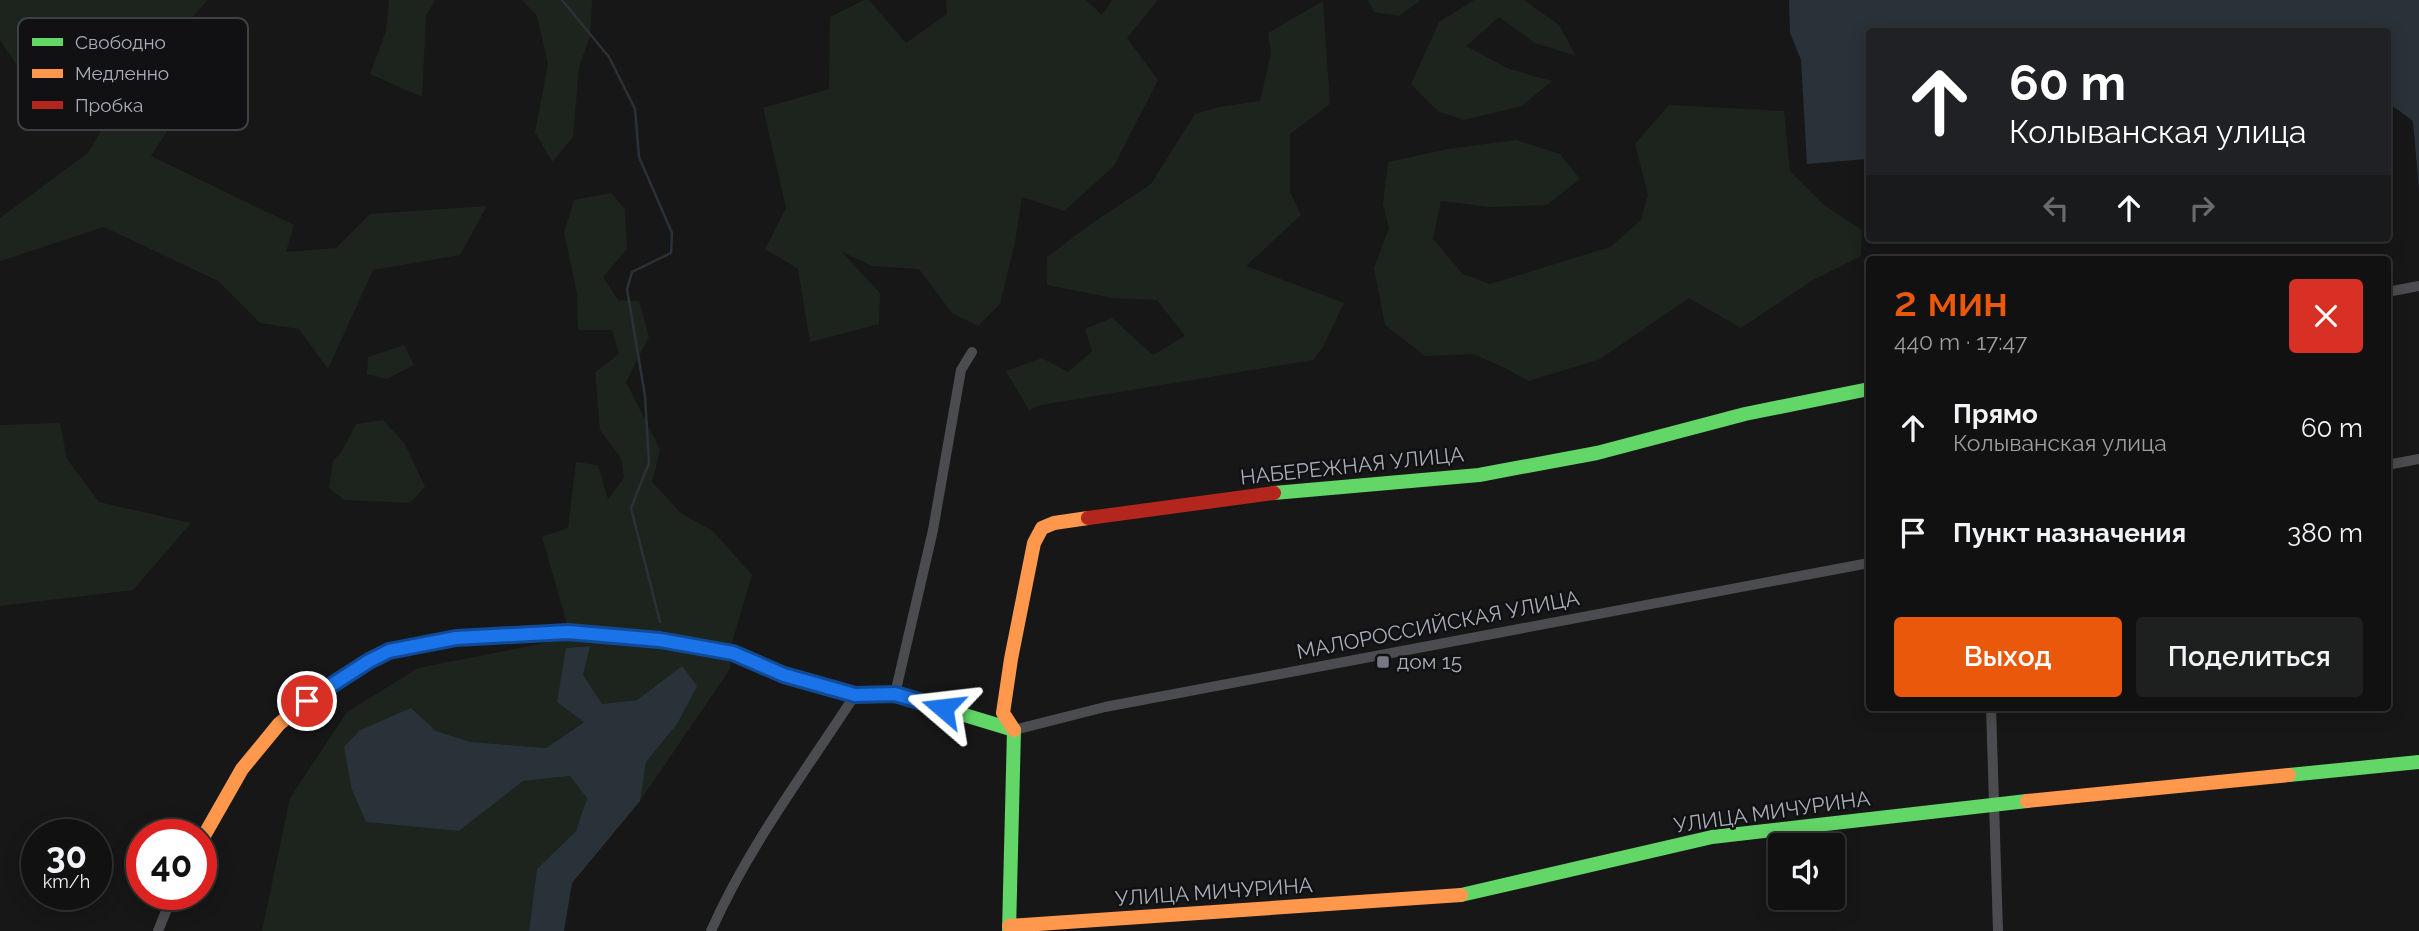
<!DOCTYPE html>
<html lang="ru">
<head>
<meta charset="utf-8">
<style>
	body { margin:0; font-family:Raleway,sans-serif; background:#1e1f1f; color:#f1f3f6; height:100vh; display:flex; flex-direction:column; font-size:26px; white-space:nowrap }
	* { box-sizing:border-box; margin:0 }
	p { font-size:23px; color:#9c9d9f }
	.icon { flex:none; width:38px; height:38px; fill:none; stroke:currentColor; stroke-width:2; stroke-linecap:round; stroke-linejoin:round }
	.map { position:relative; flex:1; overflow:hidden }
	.details { position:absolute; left:1866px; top:256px; width:525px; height:455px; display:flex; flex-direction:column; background:#111; border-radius:7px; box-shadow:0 4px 18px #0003,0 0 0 2px #303131 }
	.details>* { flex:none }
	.banner { position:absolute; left:1866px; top:28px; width:525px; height:214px; border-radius:7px; box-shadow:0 4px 18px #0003,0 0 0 2px #303131; background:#202124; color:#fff; overflow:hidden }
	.tools { position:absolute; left:1768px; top:833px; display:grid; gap:14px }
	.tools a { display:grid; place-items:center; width:77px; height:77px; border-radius:7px; background:#111; box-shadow:0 4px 18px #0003,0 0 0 2px #303131; font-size:35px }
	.speed { position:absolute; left:21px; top:819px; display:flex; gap:14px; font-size:35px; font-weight:700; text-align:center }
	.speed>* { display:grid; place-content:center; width:91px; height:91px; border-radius:50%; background:#111; box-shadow:0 4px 18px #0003,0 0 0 2px #303131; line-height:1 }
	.speed small { font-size:18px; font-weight:400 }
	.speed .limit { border:10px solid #d22; background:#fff; color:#111 }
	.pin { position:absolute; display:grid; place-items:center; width:60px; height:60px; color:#fff; margin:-30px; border:4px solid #fff; border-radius:50%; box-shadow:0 2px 7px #0007 }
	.me { position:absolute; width:77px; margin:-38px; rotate:287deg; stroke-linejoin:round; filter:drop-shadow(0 0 5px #0008) }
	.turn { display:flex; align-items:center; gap:24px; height:147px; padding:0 28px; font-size:32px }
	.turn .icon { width:91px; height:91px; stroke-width:2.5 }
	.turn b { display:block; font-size:49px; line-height:60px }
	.lanes { display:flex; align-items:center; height:66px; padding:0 28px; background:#0003; justify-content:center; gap:35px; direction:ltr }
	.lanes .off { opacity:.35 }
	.round { display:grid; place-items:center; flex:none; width:74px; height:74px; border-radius:7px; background:#1e1f1f }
	.head { display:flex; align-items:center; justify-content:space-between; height:119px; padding:0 28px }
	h1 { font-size:42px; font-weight:600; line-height:52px; color:#ea580c }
	.primary-button { display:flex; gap:14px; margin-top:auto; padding:14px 28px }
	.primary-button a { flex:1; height:80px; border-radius:7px; background:#ea580c; color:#fff; font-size:28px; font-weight:600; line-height:80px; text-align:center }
	.primary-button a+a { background:#1e1f1f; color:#f1f3f6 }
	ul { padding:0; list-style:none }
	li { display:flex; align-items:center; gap:21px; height:105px; padding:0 28px }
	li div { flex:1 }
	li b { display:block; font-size:26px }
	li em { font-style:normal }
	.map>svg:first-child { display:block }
	.green { fill:#1d241e }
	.water { fill:#2a3239 }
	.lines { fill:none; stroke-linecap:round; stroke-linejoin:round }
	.stream { stroke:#2a3239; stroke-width:2.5 }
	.street { stroke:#4b4c50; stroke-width:10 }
	.fast { stroke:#63d668; stroke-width:14 }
	.slow { stroke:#ff974d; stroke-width:14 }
	.jam { stroke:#b3261e; stroke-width:14 }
	.route-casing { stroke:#114b97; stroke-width:18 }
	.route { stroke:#1a73e8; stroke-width:12 }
	.poi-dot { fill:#757880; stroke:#111113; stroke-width:2.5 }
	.labels { text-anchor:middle; stroke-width:5; stroke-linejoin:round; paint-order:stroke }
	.street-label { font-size:21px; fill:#a8adb8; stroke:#111113 }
	.poi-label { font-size:21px; fill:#a8adb8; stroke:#111113; text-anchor:start }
	.key { fill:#111113; stroke:#3e4045; stroke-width:2 }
	.key-label { font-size:19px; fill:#a8adb8 }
</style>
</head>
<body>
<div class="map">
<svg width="2419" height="931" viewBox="0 0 2419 931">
	<rect width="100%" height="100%" fill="#171717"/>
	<path class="green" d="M0,0H208L172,39L106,65L66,101L36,94L0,40Z
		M389,0H435L426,16L422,97L370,74L386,31Z
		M522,0H592L590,36L579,67L573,137L552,162L535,132L548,64L537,16Z
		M864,0H869L906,43L947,14L946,0H1086L1102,15L1112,0H1158L1127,38L1158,80L1114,166L1064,211L1022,197L1015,242L1000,304L978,326L952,313L919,269L872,266L842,252L880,293L879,324L810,342L798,269L765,249L786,208L763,108L829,89L830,17Z
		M1368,0H1421L1399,16L1374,12Z
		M1474,0H1524L1559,25L1576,56L1535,43L1499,17L1466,46L1509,69L1552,81L1522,106L1464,120L1438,111L1411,84L1439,22Z
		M1323,1L1330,104L1290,134V192L1301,215L1246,266L1344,303L1323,347L1313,360L1041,405L1029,410L1006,371L1042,358L1068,372L1092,351L1085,329L1112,318L1153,355L1185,336L1157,300L1113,298L1047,285V257L1091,224L1151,184L1195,114L1219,107L1260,101L1271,53L1268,33Z
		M193,60L192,92L151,156L294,225L286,252L336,248L370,214L487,206L460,255L373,270L328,369L299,329L260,323L218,281L104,227L0,261V218L89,152L116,103Z
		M1669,105L1784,111L1790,171L1824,205L1862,230L1861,256L1813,280L1741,328L1689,298L1600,359L1529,381L1503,367L1473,354L1425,356L1385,325L1374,268L1389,228L1383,204L1388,162L1448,149L1516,140L1560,154L1580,179L1547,205L1490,207L1441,201L1433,239L1463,274L1490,284L1610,247L1641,220L1648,195L1635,144Z
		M611,193L625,209L627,249L603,277L618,300L639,301L649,337L626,382L660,450L652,482L682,514L713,531L752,575L732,642L730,669L640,801L646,762L677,724L682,666L637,700L602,704L582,675L589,646L566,648L584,721L546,748L471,742L436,731L384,720L360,730L352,790L366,822L459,831L523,781L570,776L587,798L576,831L537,869L529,931H262L290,798L347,712L418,668L571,638L542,537L568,528L576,462L598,465L608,499L624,478L621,458L600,430L595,372L619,354L612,330H578L577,293L564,233L574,200Z
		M404,345L414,365L387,379L367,374L368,357Z
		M383,420L405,444L425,487L410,503L344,500L329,488L333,461L342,451L356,424Z
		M60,423L67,459L99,502L191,523L133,590L0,606V425Z"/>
	<path class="water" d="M1789,0H2419V190L2413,121L2387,102V32H1869V165L1867,159L1807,164L1801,60L1790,33Z
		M590,646L583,675L602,704L637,700L682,666L697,686L677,724L646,762L640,801L572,883L564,931H529L537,869L576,831L587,798L570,776L523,781L459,831L366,822L352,790L344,747L360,730L411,708L436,731L471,742L546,748L584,722L557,702L566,648Z"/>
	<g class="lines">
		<path class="stream" d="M562,0L609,57L635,109L639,157L672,233L671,253L632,272L627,289L645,396L649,463L631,508L660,622"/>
		<path class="street" d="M2387,292L2419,286
			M2387,465L2419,459
			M895,694L933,530L961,370L972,352
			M1991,707L1998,931
			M1014,730L1105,707L1869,563
			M158,931L173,894
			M711,931C748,847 805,772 855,695"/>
		<path class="fast" d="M1274,493L1479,475L1597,453L1745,414L1869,389
			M529,634L568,632L660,640L733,653L784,675L855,695L895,694L1014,730
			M2289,775L2419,762
			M1461,895L1712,837L2027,801
			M1009,931L1014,730"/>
		<path class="slow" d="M1014,730L1003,713L1011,659L1034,543L1042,528L1054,523L1088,518
			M2027,801L2289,775
			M201,841L242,769L279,724L307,701L369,661L389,651L456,638L529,634
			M1009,926L1461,895"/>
		<path class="jam" d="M1088,518L1274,493"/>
	</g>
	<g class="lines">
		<g class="route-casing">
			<path id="route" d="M307,701L369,661L389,651L456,638L568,632L660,640L733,653L784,675L855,695L895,694L943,708"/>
		</g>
		<use href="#route" class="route"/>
	</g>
	<rect class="poi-dot" x="1376" y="655" width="14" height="14" rx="3.5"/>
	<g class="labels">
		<g class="street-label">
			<text transform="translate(1352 466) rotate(-6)" y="7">НАБЕРЕЖНАЯ УЛИЦА</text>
			<text transform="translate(1438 625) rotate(-11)" y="7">МАЛОРОССИЙСКАЯ УЛИЦА</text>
			<text transform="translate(1772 812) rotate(-8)" y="7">УЛИЦА МИЧУРИНА</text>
			<text transform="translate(1214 892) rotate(-4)" y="7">УЛИЦА МИЧУРИНА</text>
		</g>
		<g class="poi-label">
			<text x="1397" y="669">дом 15</text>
		</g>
	</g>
	<rect x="18" y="18" width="230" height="112" rx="10" class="key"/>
	<rect x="32" y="38" width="31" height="8" fill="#63d668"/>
	<rect x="32" y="69" width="31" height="9" fill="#ff974d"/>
	<rect x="32" y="101" width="31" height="8" fill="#b3261e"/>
	<g class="key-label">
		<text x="75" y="49">Свободно</text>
		<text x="75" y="80">Медленно</text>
		<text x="75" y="112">Пробка</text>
	</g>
</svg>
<div class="tools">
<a><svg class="icon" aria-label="sound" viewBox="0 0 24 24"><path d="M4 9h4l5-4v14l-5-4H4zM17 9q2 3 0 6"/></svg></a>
</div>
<div class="speed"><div>30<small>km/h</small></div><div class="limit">40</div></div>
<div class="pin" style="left:307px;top:701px;background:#d93025"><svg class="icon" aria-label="arrive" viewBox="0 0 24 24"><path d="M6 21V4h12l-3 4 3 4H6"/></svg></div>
<svg class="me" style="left:943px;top:708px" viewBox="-20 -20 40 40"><path d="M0-17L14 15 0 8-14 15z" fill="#1a73e8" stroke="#fff" stroke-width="4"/></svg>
<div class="banner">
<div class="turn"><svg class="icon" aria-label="ahead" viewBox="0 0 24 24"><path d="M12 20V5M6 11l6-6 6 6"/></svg><div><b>60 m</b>Колыванская улица</div></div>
<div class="lanes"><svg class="icon off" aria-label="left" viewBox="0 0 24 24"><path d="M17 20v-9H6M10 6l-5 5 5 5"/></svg><svg class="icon" aria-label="ahead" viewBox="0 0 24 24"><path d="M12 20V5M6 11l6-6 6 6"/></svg><svg class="icon off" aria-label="right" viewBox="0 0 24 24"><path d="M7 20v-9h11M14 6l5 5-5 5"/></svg></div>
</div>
<section class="details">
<div class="head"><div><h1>2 мин</h1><p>440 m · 17:47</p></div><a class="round" style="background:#d93025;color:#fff"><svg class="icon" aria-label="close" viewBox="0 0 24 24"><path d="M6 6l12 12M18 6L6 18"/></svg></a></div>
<ul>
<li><svg class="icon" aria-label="ahead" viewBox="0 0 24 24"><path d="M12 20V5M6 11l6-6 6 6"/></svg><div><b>Прямо</b><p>Колыванская улица</p></div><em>60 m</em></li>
<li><svg class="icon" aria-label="arrive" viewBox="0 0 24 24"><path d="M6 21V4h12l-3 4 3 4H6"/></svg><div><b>Пункт назначения</b></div><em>380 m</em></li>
</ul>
<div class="primary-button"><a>Выход</a><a>Поделиться</a></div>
</section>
</div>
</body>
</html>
